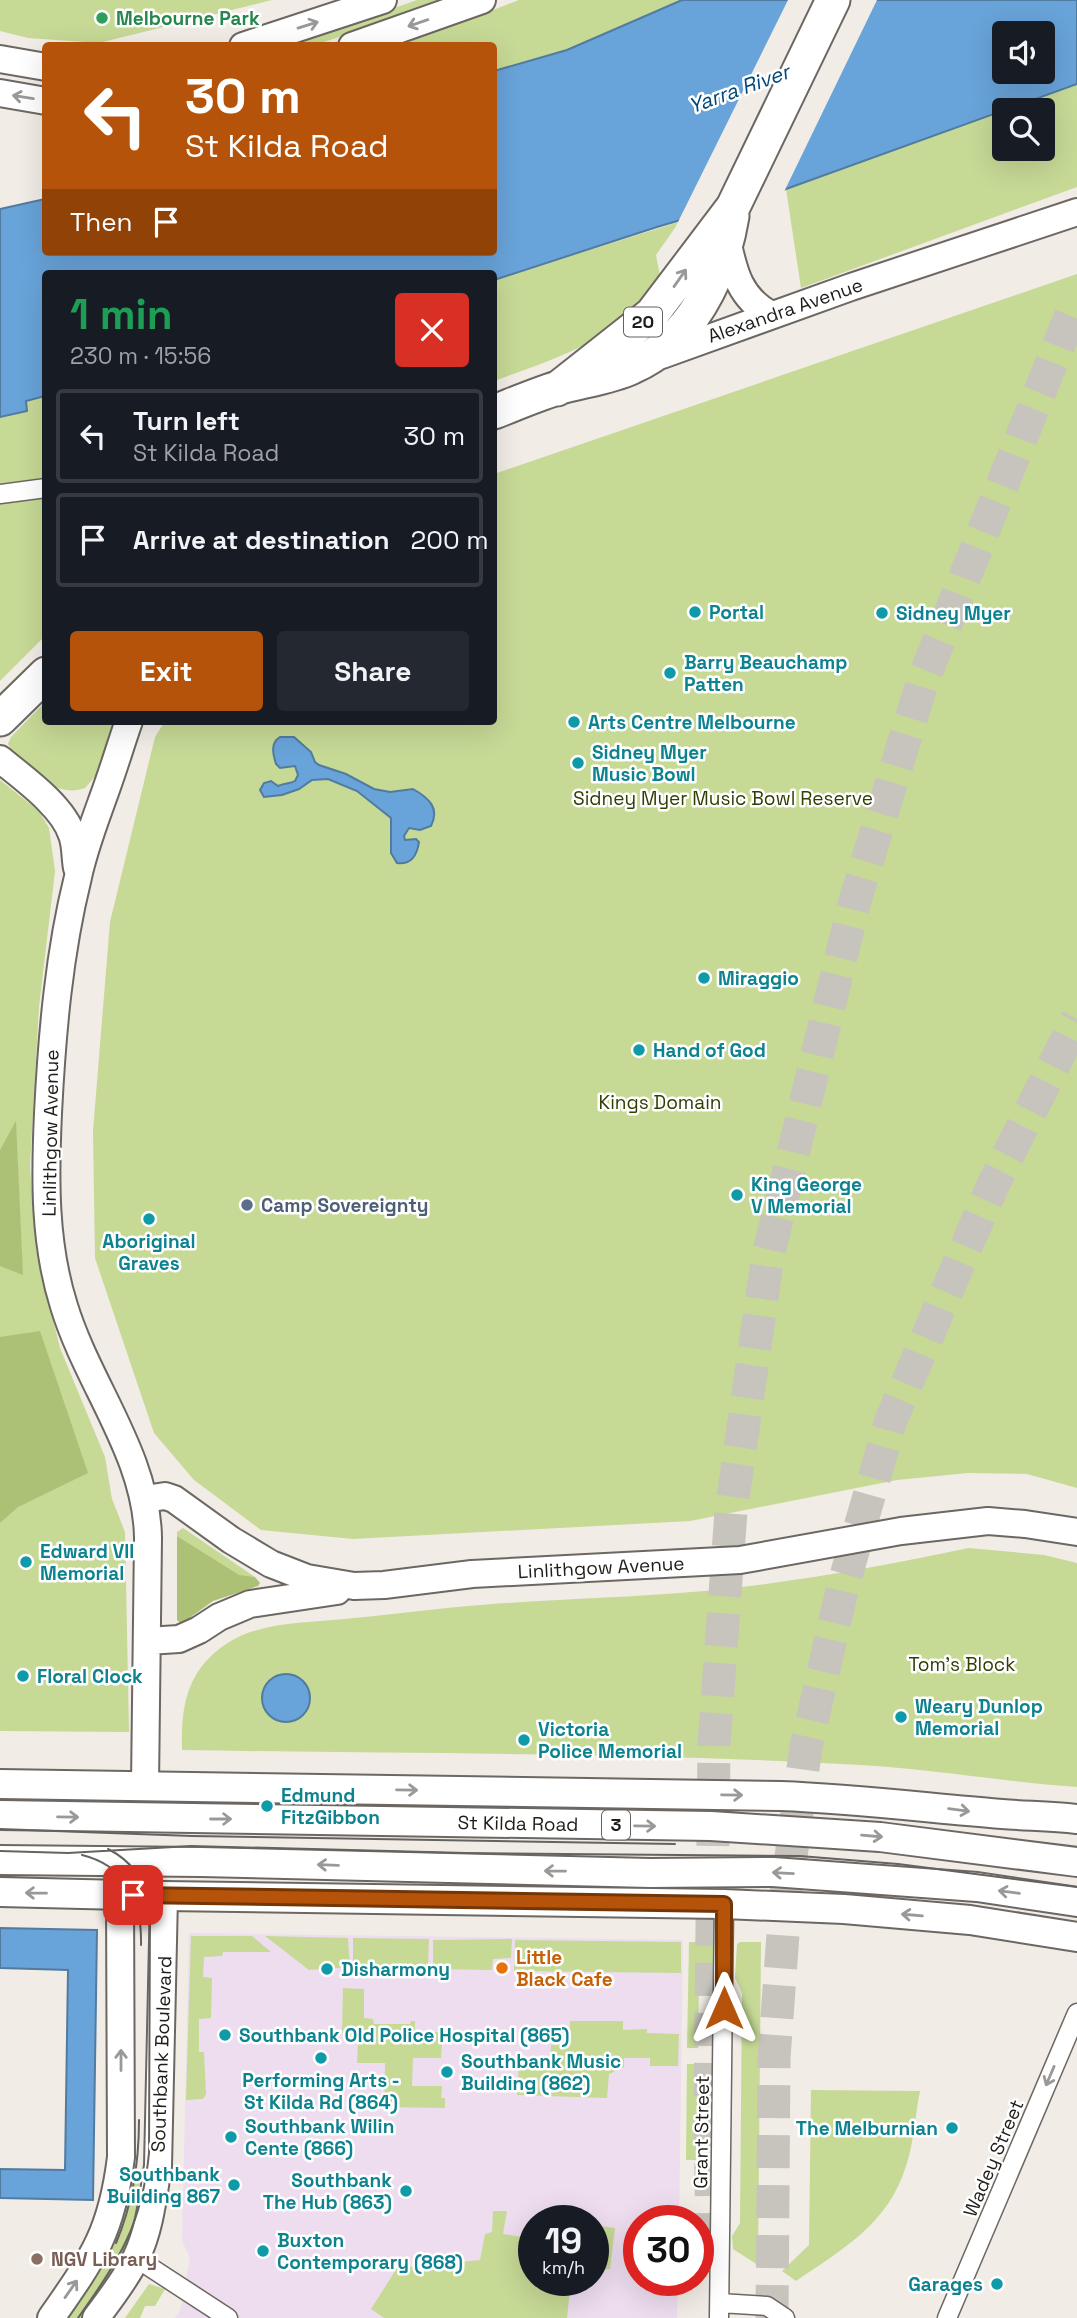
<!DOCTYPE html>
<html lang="en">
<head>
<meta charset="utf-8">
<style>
	body { margin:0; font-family:"Space Grotesk",sans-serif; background:#242831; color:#f1f3f6; height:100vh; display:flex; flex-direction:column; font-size:26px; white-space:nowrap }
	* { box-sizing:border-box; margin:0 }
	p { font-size:23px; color:#9ea1a6 }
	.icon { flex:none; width:38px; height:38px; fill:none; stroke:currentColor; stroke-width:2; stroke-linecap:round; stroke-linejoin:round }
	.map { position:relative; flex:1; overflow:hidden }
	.panel { position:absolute; left:42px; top:270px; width:455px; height:455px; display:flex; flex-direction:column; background:#171b24; border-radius:7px; box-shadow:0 7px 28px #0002 }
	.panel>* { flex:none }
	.top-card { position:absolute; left:42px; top:42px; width:455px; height:214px; border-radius:7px; box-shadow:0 7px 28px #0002; background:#b45309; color:#fff; overflow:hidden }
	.fabs { position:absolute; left:992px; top:21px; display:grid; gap:14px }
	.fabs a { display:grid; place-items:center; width:63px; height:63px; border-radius:7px; background:#171b24; box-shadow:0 7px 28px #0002; font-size:35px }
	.speed { position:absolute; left:518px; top:2205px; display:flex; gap:14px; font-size:35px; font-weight:700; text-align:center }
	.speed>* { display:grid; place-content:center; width:91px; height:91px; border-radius:50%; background:#171b24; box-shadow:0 7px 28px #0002; line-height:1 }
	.speed small { font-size:18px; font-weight:400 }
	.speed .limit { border:10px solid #d22; background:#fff; color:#111 }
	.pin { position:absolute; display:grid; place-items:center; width:60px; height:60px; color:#fff; margin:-30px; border-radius:14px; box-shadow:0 4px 10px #0006 }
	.me { position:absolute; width:77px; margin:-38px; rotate:0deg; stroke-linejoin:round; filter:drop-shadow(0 0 5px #0008) }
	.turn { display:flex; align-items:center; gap:24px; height:147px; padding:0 28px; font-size:32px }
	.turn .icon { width:91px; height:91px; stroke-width:2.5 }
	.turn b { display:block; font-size:49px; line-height:60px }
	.then { display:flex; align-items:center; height:66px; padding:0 28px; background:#0003; gap:14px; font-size:26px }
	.round { display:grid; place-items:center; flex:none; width:74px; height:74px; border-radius:7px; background:#242831 }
	.headline { display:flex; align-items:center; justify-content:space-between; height:119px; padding:0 28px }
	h1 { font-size:42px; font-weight:700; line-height:52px; color:#1e9e55 }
	.primary-button { display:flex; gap:14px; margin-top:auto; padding:14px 28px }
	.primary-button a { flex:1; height:80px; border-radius:7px; background:#b45309; color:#fff; font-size:28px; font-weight:700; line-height:80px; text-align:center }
	.primary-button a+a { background:#242831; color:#f1f3f6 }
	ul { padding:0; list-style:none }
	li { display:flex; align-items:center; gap:21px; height:94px; margin:0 14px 10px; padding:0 14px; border:4px solid #363941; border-radius:7px }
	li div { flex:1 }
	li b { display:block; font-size:26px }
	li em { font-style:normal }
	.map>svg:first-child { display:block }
	.education { fill:#edddef; fill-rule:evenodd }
	.green { fill:#c6d995; fill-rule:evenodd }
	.forest { fill:#adc176 }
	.water { fill:#68a3d9; stroke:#527ba0; stroke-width:2; fill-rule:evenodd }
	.pier { fill:#f1ece6 }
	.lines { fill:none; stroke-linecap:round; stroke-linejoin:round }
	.highway-tunnel { stroke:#c7c3bd; stroke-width:33; stroke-dasharray:33 17; stroke-linecap:butt }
	.street-casing { stroke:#6c6762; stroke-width:21 }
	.secondary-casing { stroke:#6c6762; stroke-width:30 }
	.primary-casing { stroke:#6c6762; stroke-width:32 }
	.highway-casing { stroke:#6c6762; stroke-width:37 }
	.street { stroke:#fff; stroke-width:18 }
	.secondary { stroke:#fff; stroke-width:26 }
	.primary { stroke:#fff; stroke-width:28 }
	.highway { stroke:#fff; stroke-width:33 }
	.tram { stroke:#65635f; stroke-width:2 }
	.oneway { stroke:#9a9998 }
	.route-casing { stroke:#753606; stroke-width:18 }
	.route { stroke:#b45309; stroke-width:12 }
	.leisure-dot { fill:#2e9e5b; stroke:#fff; stroke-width:2.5 }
	.culture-dot { fill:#0f9aa8; stroke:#fff; stroke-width:2.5 }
	.service-dot { fill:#5c6f8a; stroke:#fff; stroke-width:2.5 }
	.food-dot { fill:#e8710a; stroke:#fff; stroke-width:2.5 }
	.education-dot { fill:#8d6e63; stroke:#fff; stroke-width:2.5 }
	.labels { text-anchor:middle; stroke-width:5; stroke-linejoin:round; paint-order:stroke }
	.shield { fill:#fff; stroke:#62615f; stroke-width:2 }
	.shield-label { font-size:18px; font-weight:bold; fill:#1e1d1a }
	.leisure-label { font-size:19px; font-weight:bold; fill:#27864d; stroke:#fff; text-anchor:start }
	.street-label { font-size:19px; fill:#1e1d1a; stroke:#fff }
	.culture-label { font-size:19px; font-weight:bold; fill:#0d838f; stroke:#fff; text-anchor:start }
	.park-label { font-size:19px; fill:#323d02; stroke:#fff }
	.service-label { font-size:19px; font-weight:bold; fill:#4e5e75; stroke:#fff; text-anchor:start }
	.food-label { font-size:19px; font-weight:bold; fill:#c56008; stroke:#fff; text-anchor:start }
	.education-label { font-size:19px; font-weight:bold; fill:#785e54; stroke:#fff; text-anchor:start }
	.water-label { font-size:21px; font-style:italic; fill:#004779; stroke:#fff }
</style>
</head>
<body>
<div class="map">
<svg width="1077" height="2318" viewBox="0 0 1077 2318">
	<rect width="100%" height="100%" fill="#f1ece6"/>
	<path class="education" d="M189,1933L683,1940L679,2221H639V2280H678L677,2318H175L180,2311L190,2258L182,2241ZM534,2221H593V2280H534Z"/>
	<path class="green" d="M0,0H272L99,43L28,38L0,31Z
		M417,0H449L315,45L287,46Z
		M519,0H682L567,50L494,71V46H397Z
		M1077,84V187L801,288L786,189ZM1004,110H1043V149H1004Z
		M679,222L656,255L660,276C653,285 648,295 641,303C607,344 542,363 494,381V280Z
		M1077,274V1488L1027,1474L968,1473L897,1480L690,1521L353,1539L261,1530L194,1480L154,1433L95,1258L93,1131L110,922L155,737L165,721H494V474Z
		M45,396V636L0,681V417L25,401Z
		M45,702L46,721H117L99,772L85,788C56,799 29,770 11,750L8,744L11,737Z
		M0,780L39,811L49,828L55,871L39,1007L30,1166L36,1249L60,1348L105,1457L112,1499L125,1532L129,1732L0,1731Z
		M183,1528L255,1577L239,1576L177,1536V1532Z
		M969,1548L1044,1555L1077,1563V1787C1005,1782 933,1769 861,1765C636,1752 407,1754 182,1750C181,1707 186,1671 226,1644C262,1620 313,1623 354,1618C396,1614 439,1608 481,1605C551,1599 622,1598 692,1592C786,1584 877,1567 969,1548Z
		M191,1936H252L271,1952H223L222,1956L204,1957L203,1977L212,1978L211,2018L199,2019V2052H204L206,2094L203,2099L186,2100Z
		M265,1936L348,1938L350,1967L309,1970Z
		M353,1938L429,1939L428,1966L353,1965Z
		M512,1939L511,1958L493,1959L492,1970L433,1969V1940Z
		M515,1940L681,1942V1973L514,1971Z
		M689,1942L713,1943V1978H699L698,2048H687Z
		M740,1942H761L758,2265L733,2249L732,2236L740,2223L742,1993L735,1978L737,1944Z
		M343,1988L364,1989V2018L373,2019L374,2024H410L411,2021H415V2030L419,2032H446V2042H442L441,2058H413L412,2086H442L441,2098H445V2108L384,2107L385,2063H357L358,2042H347V2034L342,2033Z
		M570,2021H623V2030L647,2029V2033L679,2034L678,2066H650V2058H624V2067L609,2074L607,2098L517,2095L519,2063L550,2064L551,2045L569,2044Z
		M687,2064H698L696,2160H686Z
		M811,2090L920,2091C915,2115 914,2143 906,2166C888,2224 843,2249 796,2281L782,2271L809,2245Z
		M133,2169L152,2170L124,2257L84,2318H63C101,2264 123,2236 133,2169Z
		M493,2211H507L503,2234L529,2238L528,2245L534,2246V2280H571L567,2318H384L371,2309L397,2268L480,2260L485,2234L492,2232Z
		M593,2225L615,2228L610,2269L593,2271Z
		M149,2284L165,2289L155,2306H145L140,2318H125Z"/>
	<path class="forest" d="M16,1121L23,1275L0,1266V1150Z
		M40,1331L88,1473L18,1507L0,1523V1337Z
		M177,1536L239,1575L255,1577L260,1583L258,1586L213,1601L181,1624L177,1620Z"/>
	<path class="water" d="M682,0H1077V84L786,189L657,227L494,280V273H46L45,396L26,401L27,411L0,417V209L45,199L46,252H494V71L567,50ZM1004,33H1043V72H1004Z
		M280,737H294L311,752L315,762L319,765L346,774L374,789L390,792L413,789C429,798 440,808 431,826L420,830L409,828L404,836L405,840L416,839L419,842C417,855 412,865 397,863L391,853V818L357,791L328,779L312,780L299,789L282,795L264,797L260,790L264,783L271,781L278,786C284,783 290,784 295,781L298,775L295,766L280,768L276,764C273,754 270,743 280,737Z
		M262 1698a24 24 0 1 1 48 0a24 24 0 1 1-48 0Z
		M0,1928L97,1930L93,2200L0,2198V2169L65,2170L68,1970L0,1968Z"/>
	<path class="pier" d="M788,0H877L783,194L676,226Z"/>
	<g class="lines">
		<path class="highway-tunnel" d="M712,2246L710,2111L714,1745L731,1511L768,1256L854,904L923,680L1077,300
			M772,2318L774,2058L786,1893L806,1747L843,1586L891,1420L993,1185L1077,1019"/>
		<g class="street-casing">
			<path id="street" d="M0,494L46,488
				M136,2258L228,2318
				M720,2303L767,2306L785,2318
				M719,2318L724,1904
				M947,2318L1077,2013"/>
		</g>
		<g class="secondary-casing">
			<path id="secondary" d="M243,46L383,0
				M352,46L482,0
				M0,59L46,67
				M0,93L46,101
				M727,240C734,273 740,298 771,315
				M662,355L851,287L1077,212
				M129,721C122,741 116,761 109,781C98,813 85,844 78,877C59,953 52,1034 48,1113C45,1178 44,1243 64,1306C88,1385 147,1455 148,1538L145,1785
				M0,759C23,778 63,806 72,835C76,845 75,858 77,868
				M145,1499L165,1496L174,1499L231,1540L271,1564L307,1578L354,1586L384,1585L472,1574L740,1560L901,1531L988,1521L1025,1524L1077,1532
				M147,1641L179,1639L199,1630L219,1617L250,1604L337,1591
				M51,2318C93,2258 112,2232 121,2157L120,1895
				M96,2318C110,2299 126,2279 136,2258C150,2229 153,2197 158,2166L164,1896"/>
		</g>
		<g class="primary-casing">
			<path id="primary" d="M0,1784L781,1796C855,1799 928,1808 1002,1814C1027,1816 1052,1816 1077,1819
				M0,1815L711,1826L880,1837L1077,1862
				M0,1860L201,1862L650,1873L773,1872L977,1887L1077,1902
				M0,1892L164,1896L724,1904L844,1909L970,1920L1077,1937"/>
		</g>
		<g class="highway-casing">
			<path id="highway" d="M557,389L652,314L733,207L833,0
				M494,412C517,403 540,393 564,386C587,380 611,377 632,367C691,341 722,277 732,216
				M0,719L46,674"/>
		</g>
		<use href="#street" class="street"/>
		<use href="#secondary" class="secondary"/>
		<use href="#primary" class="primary"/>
		<use href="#highway" class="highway"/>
		<path class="tram" d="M0,1829L192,1836L675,1844
			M0,1851L68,1853L191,1846L466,1853L800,1856L898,1864L1077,1887
			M82,1855C127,1866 142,1902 141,1945
			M116,2243C133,2203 139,2164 139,2120
			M78,2318C119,2260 142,2225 149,2153L150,1905C146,1880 130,1860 108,1849"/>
	</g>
	<defs><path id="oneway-shaft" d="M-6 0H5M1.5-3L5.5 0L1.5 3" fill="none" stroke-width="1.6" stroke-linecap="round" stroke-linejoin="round" transform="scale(1.75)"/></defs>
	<g class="oneway">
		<use href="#oneway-shaft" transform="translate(418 23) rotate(161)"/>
		<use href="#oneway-shaft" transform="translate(308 25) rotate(-17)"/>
		<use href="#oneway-shaft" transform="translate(23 97) rotate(-171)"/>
		<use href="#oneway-shaft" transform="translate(680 278) rotate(-55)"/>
		<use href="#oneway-shaft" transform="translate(407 1790) rotate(1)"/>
		<use href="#oneway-shaft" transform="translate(732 1795) rotate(1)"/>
		<use href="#oneway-shaft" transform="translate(959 1810) rotate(7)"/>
		<use href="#oneway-shaft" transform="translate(68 1817) rotate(1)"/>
		<use href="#oneway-shaft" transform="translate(221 1819)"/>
		<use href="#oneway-shaft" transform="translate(645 1826) rotate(1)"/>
		<use href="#oneway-shaft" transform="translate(872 1836) rotate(5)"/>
		<use href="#oneway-shaft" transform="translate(328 1865) rotate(-178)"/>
		<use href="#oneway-shaft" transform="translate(555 1871) rotate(-179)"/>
		<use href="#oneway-shaft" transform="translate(783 1873) rotate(-177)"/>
		<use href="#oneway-shaft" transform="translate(1009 1892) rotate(-173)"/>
		<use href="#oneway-shaft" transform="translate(36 1893) rotate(-179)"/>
		<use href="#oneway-shaft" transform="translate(912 1915) rotate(-175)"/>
		<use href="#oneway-shaft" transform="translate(121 2060) rotate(-90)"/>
		<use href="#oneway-shaft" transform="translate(1050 2076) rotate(113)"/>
		<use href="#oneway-shaft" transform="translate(71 2289) rotate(-55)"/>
	</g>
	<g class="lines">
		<g class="route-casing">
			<path id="route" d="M133,1895L724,1904V2008"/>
		</g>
		<use href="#route" class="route"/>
	</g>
	<circle class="leisure-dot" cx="102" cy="18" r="7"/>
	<g class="culture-dot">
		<circle cx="695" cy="612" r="7"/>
		<circle cx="882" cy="613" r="7"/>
		<circle cx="670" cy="673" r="7"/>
		<circle cx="574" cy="722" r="7"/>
		<circle cx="578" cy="763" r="7"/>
		<circle cx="704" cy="978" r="7"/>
		<circle cx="639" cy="1050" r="7"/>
		<circle cx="737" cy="1195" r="7"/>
		<circle cx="149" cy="1219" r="7"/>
		<circle cx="26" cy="1562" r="7"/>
		<circle cx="23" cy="1676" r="7"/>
		<circle cx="901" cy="1717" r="7"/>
		<circle cx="524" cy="1740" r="7"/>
		<circle cx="267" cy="1806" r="7"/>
		<circle cx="327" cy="1969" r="7"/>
		<circle cx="225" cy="2035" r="7"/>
		<circle cx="321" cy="2058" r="7"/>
		<circle cx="447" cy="2072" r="7"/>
		<circle cx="952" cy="2128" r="7"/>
		<circle cx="231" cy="2137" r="7"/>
		<circle cx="234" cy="2185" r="7"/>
		<circle cx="406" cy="2191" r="7"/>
		<circle cx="263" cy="2251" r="7"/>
		<circle cx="997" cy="2284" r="7"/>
	</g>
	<circle class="service-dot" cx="247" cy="1205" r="7"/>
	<circle class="food-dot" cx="502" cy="1968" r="7"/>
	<circle class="education-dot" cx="37" cy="2259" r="7"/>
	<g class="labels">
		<g class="shield">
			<rect x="624" y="307.5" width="38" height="29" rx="5"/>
			<rect x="602" y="1810.5" width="28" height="29" rx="5"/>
		</g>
		<g class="shield-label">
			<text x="643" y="328">20</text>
			<text x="616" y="1831">3</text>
		</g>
		<g class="leisure-label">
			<text x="116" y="25">Melbourne Park</text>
		</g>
		<g class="street-label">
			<text transform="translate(785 310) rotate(-19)" y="7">Alexandra Avenue</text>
			<text transform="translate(50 1133) rotate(-89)" y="7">Linlithgow Avenue</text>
			<text transform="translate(601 1567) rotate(-3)" y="7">Linlithgow Avenue</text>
			<text transform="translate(518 1823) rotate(1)" y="7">St Kilda Road</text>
			<text transform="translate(161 2054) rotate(-88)" y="7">Southbank Boulevard</text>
			<text transform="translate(701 2132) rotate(-89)" y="7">Grant Street</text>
			<text transform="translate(993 2158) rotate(-67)" y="7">Wadey Street</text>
		</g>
		<g class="culture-label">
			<text x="709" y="619">Portal</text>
			<text x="896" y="620">Sidney Myer</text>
			<text x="684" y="669">Barry Beauchamp<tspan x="684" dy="22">Patten</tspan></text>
			<text x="588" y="729">Arts Centre Melbourne</text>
			<text x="592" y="759">Sidney Myer<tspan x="592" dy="22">Music Bowl</tspan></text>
			<text x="718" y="985">Miraggio</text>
			<text x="653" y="1057">Hand of God</text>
			<text x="751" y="1191">King George<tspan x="751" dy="22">V Memorial</tspan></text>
			<text x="149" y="1248" text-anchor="middle">Aboriginal<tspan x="149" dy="22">Graves</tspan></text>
			<text x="40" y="1558">Edward VII<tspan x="40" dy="22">Memorial</tspan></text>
			<text x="37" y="1683">Floral Clock</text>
			<text x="915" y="1713">Weary Dunlop<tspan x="915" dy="22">Memorial</tspan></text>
			<text x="538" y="1736">Victoria<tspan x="538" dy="22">Police Memorial</tspan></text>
			<text x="281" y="1802">Edmund<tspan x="281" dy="22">FitzGibbon</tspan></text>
			<text x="341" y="1976">Disharmony</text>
			<text x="239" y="2042">Southbank Old Police Hospital (865)</text>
			<text x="461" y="2068">Southbank Music<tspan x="461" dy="22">Building (862)</tspan></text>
			<text x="321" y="2087" text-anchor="middle">Performing Arts -<tspan x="321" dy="22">St Kilda Rd (864)</tspan></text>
			<text x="245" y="2133">Southbank Wilin<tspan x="245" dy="22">Cente (866)</tspan></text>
			<text x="938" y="2135" text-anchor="end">The Melburnian</text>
			<text x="220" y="2181" text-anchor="end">Southbank<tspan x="220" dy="22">Building 867</tspan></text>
			<text x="392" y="2187" text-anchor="end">Southbank<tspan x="392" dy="22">The Hub (863)</tspan></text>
			<text x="277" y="2247">Buxton<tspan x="277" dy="22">Contemporary (868)</tspan></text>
			<text x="983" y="2291" text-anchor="end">Garages</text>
		</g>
		<g class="park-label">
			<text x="723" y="805">Sidney Myer Music Bowl Reserve</text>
			<text x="660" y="1109">Kings Domain</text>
			<text x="962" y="1671">Tom's Block</text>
		</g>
		<g class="service-label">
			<text x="261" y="1212">Camp Sovereignty</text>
		</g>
		<g class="food-label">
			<text x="516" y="1964">Little<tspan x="516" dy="22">Black Cafe</tspan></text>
		</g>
		<g class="education-label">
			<text x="51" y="2266">NGV Library</text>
		</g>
		<g class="water-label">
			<text transform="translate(739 89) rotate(-20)" y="7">Yarra River</text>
		</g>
	</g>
</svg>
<div class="fabs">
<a><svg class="icon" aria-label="sound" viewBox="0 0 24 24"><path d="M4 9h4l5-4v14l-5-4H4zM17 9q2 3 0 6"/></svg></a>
<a><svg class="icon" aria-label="search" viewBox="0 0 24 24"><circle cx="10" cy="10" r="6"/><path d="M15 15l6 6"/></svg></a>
</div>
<div class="speed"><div>19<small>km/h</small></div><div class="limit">30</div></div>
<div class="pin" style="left:133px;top:1895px;background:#d93025"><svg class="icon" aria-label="arrive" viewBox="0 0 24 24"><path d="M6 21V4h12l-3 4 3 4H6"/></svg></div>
<svg class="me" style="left:724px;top:2008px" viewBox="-20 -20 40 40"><path d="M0-17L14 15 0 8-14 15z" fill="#b45309" stroke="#fff" stroke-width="4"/></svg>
<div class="top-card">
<div class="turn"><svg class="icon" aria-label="left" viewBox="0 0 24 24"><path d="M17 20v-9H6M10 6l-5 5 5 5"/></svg><div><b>30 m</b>St Kilda Road</div></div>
<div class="then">Then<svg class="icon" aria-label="arrive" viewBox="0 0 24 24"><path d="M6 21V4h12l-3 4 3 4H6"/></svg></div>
</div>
<section class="panel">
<div class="headline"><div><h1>1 min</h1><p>230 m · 15:56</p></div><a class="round" style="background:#d93025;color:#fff"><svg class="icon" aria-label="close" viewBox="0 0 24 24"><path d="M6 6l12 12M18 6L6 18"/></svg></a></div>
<ul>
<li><svg class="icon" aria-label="left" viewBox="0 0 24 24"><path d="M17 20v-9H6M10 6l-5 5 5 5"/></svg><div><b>Turn left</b><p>St Kilda Road</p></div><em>30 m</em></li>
<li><svg class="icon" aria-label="arrive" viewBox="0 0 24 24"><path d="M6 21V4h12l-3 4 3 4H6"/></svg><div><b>Arrive at destination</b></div><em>200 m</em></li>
</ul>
<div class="primary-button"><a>Exit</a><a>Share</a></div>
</section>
</div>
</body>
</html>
